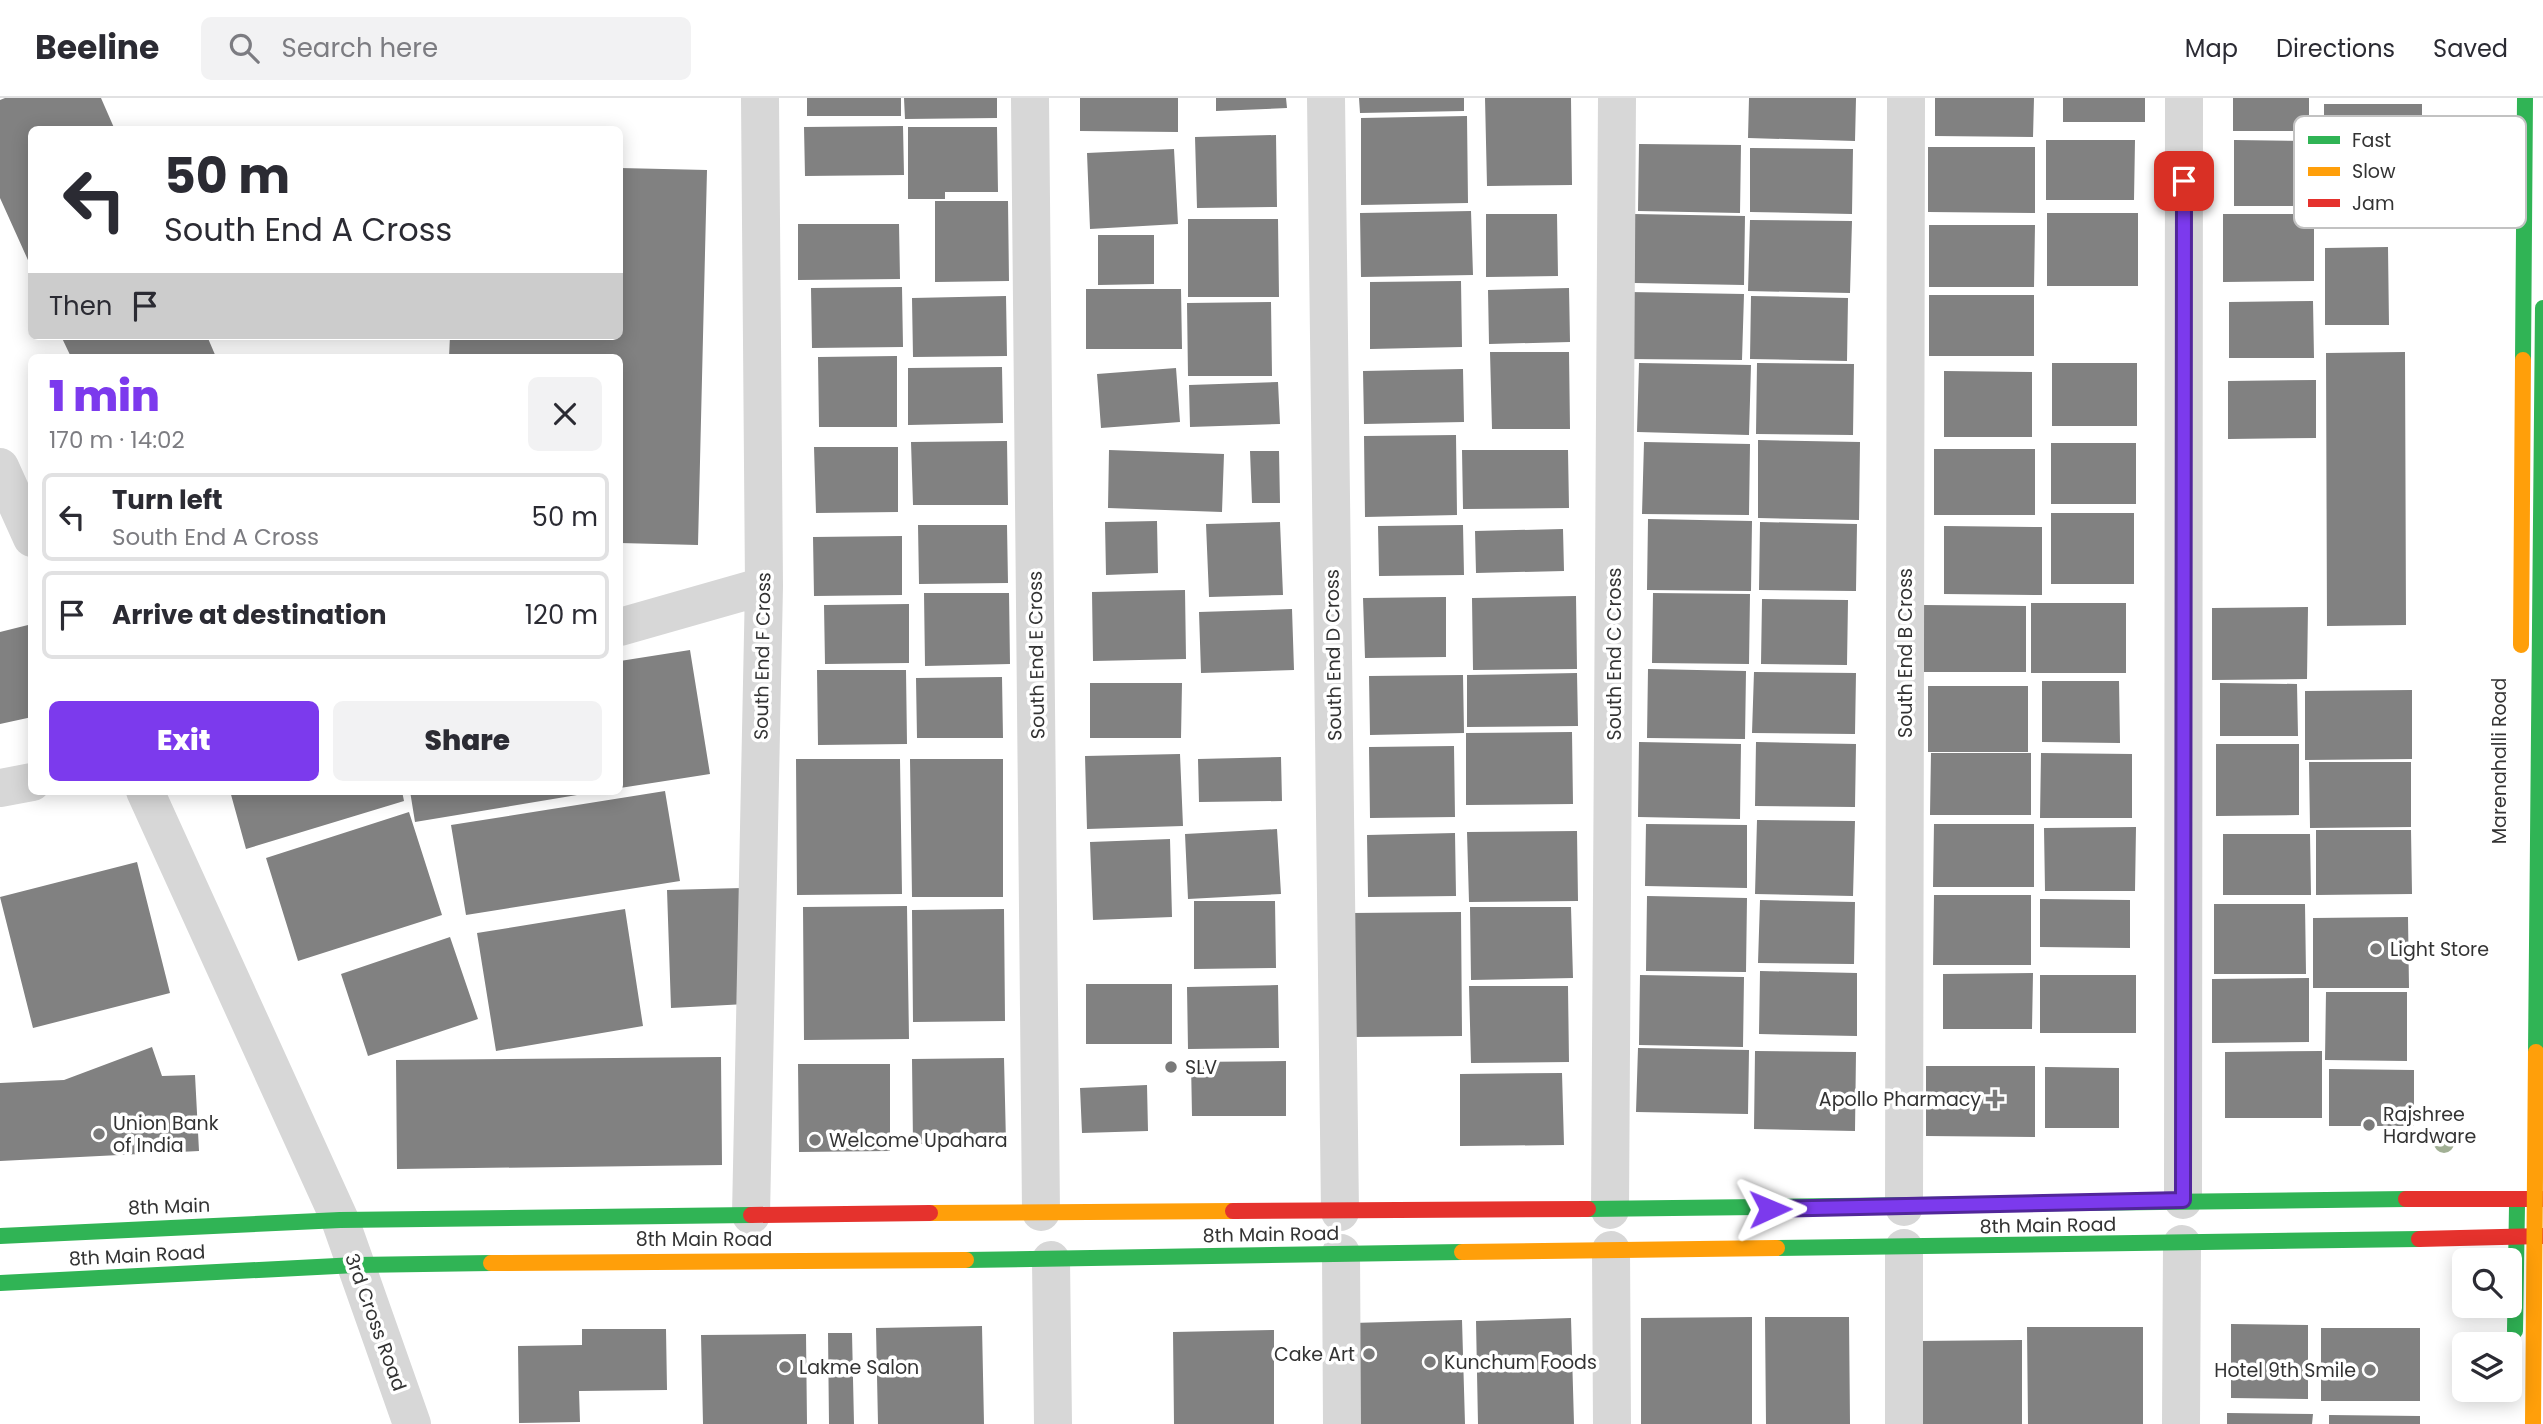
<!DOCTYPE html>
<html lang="en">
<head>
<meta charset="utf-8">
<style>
	body { margin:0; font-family:Poppins,sans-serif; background:#f2f2f3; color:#2b2b33; height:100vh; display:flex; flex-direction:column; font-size:26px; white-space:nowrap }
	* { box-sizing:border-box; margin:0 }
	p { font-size:23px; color:#7c7c81 }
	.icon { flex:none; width:38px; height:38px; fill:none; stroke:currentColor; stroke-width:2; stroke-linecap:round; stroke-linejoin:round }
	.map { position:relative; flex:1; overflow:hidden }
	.panel { position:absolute; left:28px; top:256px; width:595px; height:441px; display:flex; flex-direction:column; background:#fff; border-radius:10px; box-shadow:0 4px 18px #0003 }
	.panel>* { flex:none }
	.hud { position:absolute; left:28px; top:28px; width:595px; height:214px; border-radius:10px; box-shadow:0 4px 18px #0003; background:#fff; color:#2b2b33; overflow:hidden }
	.tools { position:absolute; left:2452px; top:1150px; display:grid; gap:14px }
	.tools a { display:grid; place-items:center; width:70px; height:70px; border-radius:10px; background:#fff; box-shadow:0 4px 18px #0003; font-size:35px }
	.pin { position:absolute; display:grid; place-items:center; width:60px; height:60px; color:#fff; margin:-30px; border-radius:14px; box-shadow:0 4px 10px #0006 }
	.me { position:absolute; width:77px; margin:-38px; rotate:89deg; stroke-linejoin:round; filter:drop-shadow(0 0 5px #0008) }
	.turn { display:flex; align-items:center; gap:24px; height:147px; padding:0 21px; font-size:32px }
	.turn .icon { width:91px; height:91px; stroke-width:2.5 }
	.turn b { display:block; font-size:49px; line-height:60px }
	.then { display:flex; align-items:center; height:66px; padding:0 21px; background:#0003; gap:14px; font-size:26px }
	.round { display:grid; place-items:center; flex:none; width:74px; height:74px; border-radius:10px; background:#f2f2f3 }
	.overview { display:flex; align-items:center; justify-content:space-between; height:119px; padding:0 21px }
	h1 { font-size:42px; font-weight:800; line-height:52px; color:#7c3aed }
	.action { display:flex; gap:14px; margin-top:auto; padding:14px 21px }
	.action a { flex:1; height:80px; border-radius:10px; background:#7c3aed; color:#fff; font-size:28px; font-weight:800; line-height:80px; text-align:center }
	.action a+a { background:#f2f2f3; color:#2b2b33 }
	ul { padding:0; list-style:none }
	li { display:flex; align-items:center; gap:21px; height:88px; margin:0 14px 10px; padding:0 7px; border:4px solid #e1e1e2; border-radius:10px }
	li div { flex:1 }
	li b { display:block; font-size:26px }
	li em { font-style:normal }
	header { display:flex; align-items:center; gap:42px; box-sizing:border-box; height:98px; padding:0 35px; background:#fff; border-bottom:2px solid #e1e1e2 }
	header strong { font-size:33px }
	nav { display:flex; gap:38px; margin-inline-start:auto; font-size:24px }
	.search { width:490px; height:63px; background:#f2f2f3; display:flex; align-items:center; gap:18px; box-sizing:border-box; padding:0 24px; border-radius:10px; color:#7c7c81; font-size:26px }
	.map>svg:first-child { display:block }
	.building { fill:#818181 }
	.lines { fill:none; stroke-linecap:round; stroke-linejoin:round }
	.street { stroke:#d7d7d7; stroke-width:38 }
	.fast { stroke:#30b455; stroke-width:16 }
	.slow { stroke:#ff9f0a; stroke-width:16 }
	.jam { stroke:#e5322d; stroke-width:16 }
	.fast-bridge { stroke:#30b455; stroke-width:16 }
	.slow-bridge { stroke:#ff9f0a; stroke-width:16 }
	.tree { fill:#a2b095 }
	.route-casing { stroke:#51269a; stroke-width:18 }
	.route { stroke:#7c3aed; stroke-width:12 }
	.poi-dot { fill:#7a7a7a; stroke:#fff; stroke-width:2.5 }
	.labels { text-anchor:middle; stroke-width:7; stroke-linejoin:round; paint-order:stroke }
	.street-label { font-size:19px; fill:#333; stroke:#fff }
	.poi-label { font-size:19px; fill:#333; stroke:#fff; text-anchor:start }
	.key { fill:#fff; stroke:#c2c2c2; stroke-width:2 }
	.key-label { font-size:19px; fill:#333 }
</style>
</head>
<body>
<header>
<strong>Beeline</strong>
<div class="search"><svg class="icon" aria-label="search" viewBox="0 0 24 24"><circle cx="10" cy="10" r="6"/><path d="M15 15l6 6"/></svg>Search here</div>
<nav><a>Map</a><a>Directions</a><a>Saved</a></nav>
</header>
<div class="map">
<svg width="2543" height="1326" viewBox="0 0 2543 1326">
	<rect width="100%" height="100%" fill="#fff"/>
	<path class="building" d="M5,0H101L115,32H32V171L0,100V2Z
		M807,0H901V18H807Z
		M904,0H997V20L905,21Z
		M1080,0H1178V34L1080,33Z
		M1216,0H1286L1287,10L1216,13Z
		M1359,0H1464V13L1360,15Z
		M1485,0H1571L1572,87L1487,88Z
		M1749,0H1856L1855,43L1748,40Z
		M1935,0H2034L2033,39L1935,38Z
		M2063,0H2145V24H2063Z
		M2233,0H2309V33H2233Z
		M2324,6H2422V70H2324Z
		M1467,18L1468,105L1361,107V20Z
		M903,28L904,77L805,78L804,29Z
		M908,29H997L998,94H945V101H908Z
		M1276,37L1277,109L1197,110L1195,39Z
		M2046,42H2135L2134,102H2046Z
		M2234,42L2315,43V108H2234Z
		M1639,46L1741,47L1740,115L1638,113Z
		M1928,49H2035V115L1928,114Z
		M1750,50L1853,51L1852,116L1750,114Z
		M1174,51L1178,126L1090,131L1087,55Z
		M620,70L707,72L698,447L620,445V259H449L450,238H620Z
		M935,103H1008L1009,183L935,184Z
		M1471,113L1473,177L1361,179L1360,115Z
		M2047,115H2138V188H2047Z
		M1486,116H1557L1558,178L1486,179Z
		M1634,116L1745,118L1744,187L1634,185Z
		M2223,116H2314V183L2223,184Z
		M1188,121H1278L1279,199H1188Z
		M1750,122L1852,123L1850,195L1748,193Z
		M798,126H899L900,181L798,182Z
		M1929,127H2035L2034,189H1929Z
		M1098,137H1154V186L1098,187Z
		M2388,149L2389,227H2325V150Z
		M1461,183L1462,249L1370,251V184Z
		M902,189L903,249L812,250L811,190Z
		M1569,190L1570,244L1489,246L1488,192Z
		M1086,191H1181L1182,251H1086Z
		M1629,194L1744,196L1742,262L1628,261Z
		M1929,197H2034V258H1929Z
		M1006,198L1007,258L913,259L912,200Z
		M1751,198L1848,200L1847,263L1750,261Z
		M2313,203L2314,260H2229V204Z
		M1271,204L1272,278H1188L1187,205Z
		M61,238H207L216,259H71Z
		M1490,254H1569L1570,331H1492Z
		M2405,254L2406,527L2327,528L2326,255Z
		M897,258V329H819L818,259Z
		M1639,265L1751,267L1749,337L1637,334Z
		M1757,265L1854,266L1853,337L1756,336Z
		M2052,265H2137V328H2052Z
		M1002,269L1003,325L908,327V270Z
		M1176,270L1180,324L1101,330L1097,276Z
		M1463,271L1464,324L1364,326L1363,273Z
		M1944,273L2032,274V339H1944Z
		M2316,282V340L2228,341V283Z
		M1278,284L1280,326L1190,329L1189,287Z
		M1456,337L1457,417L1365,419L1364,338Z
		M1758,342L1860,344L1859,422L1758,420Z
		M1007,343L1008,407H913L911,344Z
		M1644,344L1750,346L1749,417L1642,416Z
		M2051,345H2136V406H2051Z
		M814,349H898V414L816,415Z
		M1934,351H2035V417H1934Z
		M1109,352L1224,356L1222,414L1108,410Z
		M1462,352H1568L1569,410L1463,411Z
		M1250,353H1279L1280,405H1252Z
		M2051,415H2134V486H2051Z
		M1648,421L1752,423L1751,493L1647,492Z
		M1157,423L1158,475L1106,477L1105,424Z
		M1280,424L1283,497L1209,499L1206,426Z
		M1760,424L1857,426L1856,493L1759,492Z
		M918,427H1007L1008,485L919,486Z
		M1463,427L1464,477L1379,478L1378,428Z
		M1944,428L2042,429V497L1944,496Z
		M1563,431L1564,473L1476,475L1475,433Z
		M902,438V497L814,498L813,439Z
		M1185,492L1186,561L1093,563L1092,494Z
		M924,495H1009L1010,566L925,568Z
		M1653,495L1750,496L1749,566L1652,565Z
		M1576,498L1577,571L1473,572L1472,500Z
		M1446,499V559L1365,560L1363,500Z
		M1762,501L1848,502L1847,567L1761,566Z
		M2031,505H2126V575H2031Z
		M909,506V565L825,566L824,507Z
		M1924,507L2026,508V574H1924Z
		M2308,509L2307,581L2212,582V510Z
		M1292,511L1294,572L1201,575L1199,514Z
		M32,526V619L0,626V534Z
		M690,552L710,676L620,690V563Z
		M1648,571L1746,573L1745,641L1647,640Z
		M817,572H906L907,646L818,647Z
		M1754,574L1856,575L1855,636L1752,635Z
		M1577,575L1578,628L1467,629V577Z
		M1463,577L1464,635L1370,637L1369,578Z
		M1002,579L1003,640H917L916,580Z
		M2042,583H2119L2120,645L2042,644Z
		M1090,585H1182L1181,640H1090Z
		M2220,585L2297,586L2298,638H2220Z
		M1928,588H2028V654H1928Z
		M2412,592V661L2305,662V593Z
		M1572,634L1573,706L1466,707V635Z
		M1639,644L1741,646L1740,721L1638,719Z
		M1756,644L1856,646L1855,709L1755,708Z
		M2216,646H2299V717L2216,718Z
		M1454,648L1455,719L1370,720L1369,649Z
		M1931,655H2031V717H1930Z
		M2041,655L2132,656V720H2040Z
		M1180,656L1183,728L1087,731L1085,658Z
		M1281,659L1282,703L1199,704L1198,661Z
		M796,661H900L902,796L797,797Z
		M910,661H1003V799H912Z
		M2309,664H2411V729L2310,730Z
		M230,693H402L404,703L246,751Z
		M410,693H595V694L415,724Z
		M665,693L680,783L466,817L451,727Z
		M409,714L442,817L298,863L266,760Z
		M1757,722L1855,723L1853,798L1755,796Z
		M1646,726L1747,727V790L1645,788Z
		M1934,726H2034V789H1933Z
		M2136,729L2135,793H2045L2044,730Z
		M1277,731L1281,796L1188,801L1185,736Z
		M2316,732H2411L2412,796L2316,797Z
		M1577,733L1578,803L1469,804L1467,734Z
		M1455,735L1456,798L1368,799L1367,737Z
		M2223,736H2310L2311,797H2223Z
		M1170,741L1172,819L1093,822L1090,744Z
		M137,764L170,895L33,930L0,799Z
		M742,790L746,906L671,910L667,792Z
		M1934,797H2031V867H1933Z
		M1647,798L1747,800L1746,874L1646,873Z
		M2040,801L2130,802V850L2040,849Z
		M1760,802L1855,804L1854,866L1758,865Z
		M1194,803H1275L1276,870L1194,871Z
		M2214,806H2305L2306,876H2214Z
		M907,808L909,941L804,942L803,809Z
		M1470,809H1571L1573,880L1471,882Z
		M625,811L643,928L496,953L477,835Z
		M1004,811L1005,923L913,924L912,812Z
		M1461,814L1462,938L1354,939L1351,815Z
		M2408,819L2409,890H2313V820Z
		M450,839L478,921L368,958L341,876Z
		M1760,873L1857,875V938L1759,936Z
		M2033,875L2032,931H1943V876Z
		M1640,877L1744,879L1743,949L1639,947Z
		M2040,877H2136V935H2040Z
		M2309,880V944L2212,945V881Z
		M1086,886H1172V946H1086Z
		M1278,887L1279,950L1188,951L1187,889Z
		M1469,888H1568L1569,964L1471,965Z
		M2326,894H2407V963L2325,962Z
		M152,949L162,978L195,977L199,1053L0,1063V985L64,982Z
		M1638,950L1749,952L1748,1016L1636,1014Z
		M1755,953L1856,954L1855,1033L1754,1031Z
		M2322,953V1020H2225V954Z
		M721,959L722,1067L397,1071L396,962Z
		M1004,960L1006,1045L913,1046L912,961Z
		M1286,963V1018H1192L1191,964Z
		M798,966H890V1053L799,1054Z
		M1926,968H2035V1039L1926,1038Z
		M2045,969L2119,970V1030H2045Z
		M2329,971L2414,972V1028H2329Z
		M1562,975L1564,1047L1460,1048V976Z
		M1147,987L1148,1033L1082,1035L1080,990Z
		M1752,1219V1326H1641V1220Z
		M1765,1219H1849L1850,1326H1766Z
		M1571,1220L1574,1326H1478L1476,1223Z
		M1462,1222L1465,1326H1355L1352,1225Z
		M2231,1226L2308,1227V1301L2231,1300Z
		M982,1228L984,1326H878L876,1230Z
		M2027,1229H2143V1326H2028Z
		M2321,1230H2420V1303H2321Z
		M582,1231H666L667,1292L579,1293L580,1324L519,1325L518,1248L582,1247Z
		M1274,1232V1326H1174L1173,1234Z
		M828,1235H852L854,1326H829Z
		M806,1236L807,1326H703L701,1237Z
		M2022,1242V1326H1918L1917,1243Z
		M2227,1315L2313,1316L2312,1326H2227Z
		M2329,1317L2420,1318V1326H2329Z"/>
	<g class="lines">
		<path class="street" d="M1030,0L1041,1114
			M1326,0L1340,1114
			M0,369L32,440
			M620,529L764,488
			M0,690L32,684
			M145,693L340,1122L412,1326
			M2183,1102L2184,0
			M1904,1109L1906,0
			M1610,1112L1617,0
			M751,1117L764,488L760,0
			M1904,1150V1326
			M1611,1152L1612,1326
			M1341,1155L1342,1326
			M1051,1162L1053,1326
			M2181,1326L2182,1146"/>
		<path class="fast" d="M2523,262L2525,0
			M1588,1111L2406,1101
			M0,1138L340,1122L751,1117
			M1777,1150L2419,1141
			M966,1162L1462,1154
			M0,1185L356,1167L491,1165
			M2515,1233L2517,1108"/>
		<path class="slow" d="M2521,547L2523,262
			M930,1115L1233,1113
			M1462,1154L1777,1150
			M491,1165L966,1162"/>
		<path class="jam" d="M2406,1101H2543
			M1233,1113L1588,1111
			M751,1117L930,1115
			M2419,1141L2543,1138"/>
		<path class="fast-bridge" d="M2536,954L2543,210"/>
		<path class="slow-bridge" d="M2533,1326L2536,954"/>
	</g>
	<circle class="tree" cx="2444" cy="1045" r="10"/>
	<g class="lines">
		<g class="route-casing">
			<path id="route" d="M1770,1111L2183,1102L2184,83"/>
		</g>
		<use href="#route" class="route"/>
	</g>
	<g class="poi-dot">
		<circle cx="2376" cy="851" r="7"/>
		<circle cx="1171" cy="969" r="7"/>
		<path d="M1991.5 990.5h7v7h7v7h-7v7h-7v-7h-7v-7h7z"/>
		<circle cx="2369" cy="1027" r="7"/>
		<circle cx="99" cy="1036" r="7"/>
		<circle cx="815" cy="1042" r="7"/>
		<circle cx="1369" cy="1256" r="7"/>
		<circle cx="1430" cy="1264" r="7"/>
		<circle cx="785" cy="1269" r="7"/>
		<circle cx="2370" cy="1272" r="7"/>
	</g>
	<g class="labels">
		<g class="street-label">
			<text transform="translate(1905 555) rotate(-90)" y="7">South End B Cross</text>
			<text transform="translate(1614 556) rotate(-90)" y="7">South End C Cross</text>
			<text transform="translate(1036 557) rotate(-91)" y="7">South End E Cross</text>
			<text transform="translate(1333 557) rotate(-91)" y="7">South End D Cross</text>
			<text transform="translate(762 558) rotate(-89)" y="7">South End F Cross</text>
			<text transform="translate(2499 663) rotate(-90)" y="7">Marenahalli Road</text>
			<text transform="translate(169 1108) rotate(-2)" y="7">8th Main</text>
			<text transform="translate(2048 1127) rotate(-1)" y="7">8th Main Road</text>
			<text transform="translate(1271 1136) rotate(-1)" y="7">8th Main Road</text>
			<text x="704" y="1148">8th Main Road</text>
			<text transform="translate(137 1157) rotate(-3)" y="7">8th Main Road</text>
			<text transform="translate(376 1224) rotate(70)" y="7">3rd Cross Road</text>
		</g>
		<g class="poi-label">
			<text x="2390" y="858">Light Store</text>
			<text x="1185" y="976">SLV</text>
			<text x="1981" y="1008" text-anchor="end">Apollo Pharmacy</text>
			<text x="2383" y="1023">Rajshree<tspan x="2383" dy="22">Hardware</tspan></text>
			<text x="113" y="1032">Union Bank<tspan x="113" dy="22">of India</tspan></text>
			<text x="829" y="1049">Welcome Upahara</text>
			<text x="1355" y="1263" text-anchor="end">Cake Art</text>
			<text x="1444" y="1271">Kunchum Foods</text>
			<text x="799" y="1276">Lakme Salon</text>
			<text x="2356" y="1279" text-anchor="end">Hotel 9th Smile</text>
		</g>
	</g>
	<rect x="2294" y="18" width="232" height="112" rx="10" class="key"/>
	<rect x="2308" y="38" width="32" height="8" fill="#30b455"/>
	<rect x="2308" y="69" width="32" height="9" fill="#ff9f0a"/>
	<rect x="2308" y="101" width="32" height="8" fill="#e5322d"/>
	<g class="key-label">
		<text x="2352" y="49">Fast</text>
		<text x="2352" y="80">Slow</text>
		<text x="2352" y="112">Jam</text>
	</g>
</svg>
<div class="tools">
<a><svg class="icon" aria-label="search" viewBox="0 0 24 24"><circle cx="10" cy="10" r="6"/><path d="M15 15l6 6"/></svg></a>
<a><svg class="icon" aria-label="layers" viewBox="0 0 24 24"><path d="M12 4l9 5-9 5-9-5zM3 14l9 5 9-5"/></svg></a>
</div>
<div class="pin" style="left:2184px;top:83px;background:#d93025"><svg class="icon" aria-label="arrive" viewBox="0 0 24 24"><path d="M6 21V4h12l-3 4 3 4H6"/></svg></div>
<svg class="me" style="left:1770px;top:1111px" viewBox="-20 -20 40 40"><path d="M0-17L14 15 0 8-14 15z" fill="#7c3aed" stroke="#fff" stroke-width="4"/></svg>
<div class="hud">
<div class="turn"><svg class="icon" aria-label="left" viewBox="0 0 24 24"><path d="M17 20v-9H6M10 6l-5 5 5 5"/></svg><div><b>50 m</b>South End A Cross</div></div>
<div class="then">Then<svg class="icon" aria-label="arrive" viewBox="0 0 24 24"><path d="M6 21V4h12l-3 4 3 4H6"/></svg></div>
</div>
<section class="panel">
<div class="overview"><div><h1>1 min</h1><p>170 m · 14:02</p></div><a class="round"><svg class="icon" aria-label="close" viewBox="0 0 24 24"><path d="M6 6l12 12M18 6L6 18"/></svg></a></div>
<ul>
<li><svg class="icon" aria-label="left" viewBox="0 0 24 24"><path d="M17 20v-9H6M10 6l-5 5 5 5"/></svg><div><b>Turn left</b><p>South End A Cross</p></div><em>50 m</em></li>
<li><svg class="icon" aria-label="arrive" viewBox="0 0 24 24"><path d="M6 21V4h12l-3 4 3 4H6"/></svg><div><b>Arrive at destination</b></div><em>120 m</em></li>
</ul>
<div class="action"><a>Exit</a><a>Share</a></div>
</section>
</div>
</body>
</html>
